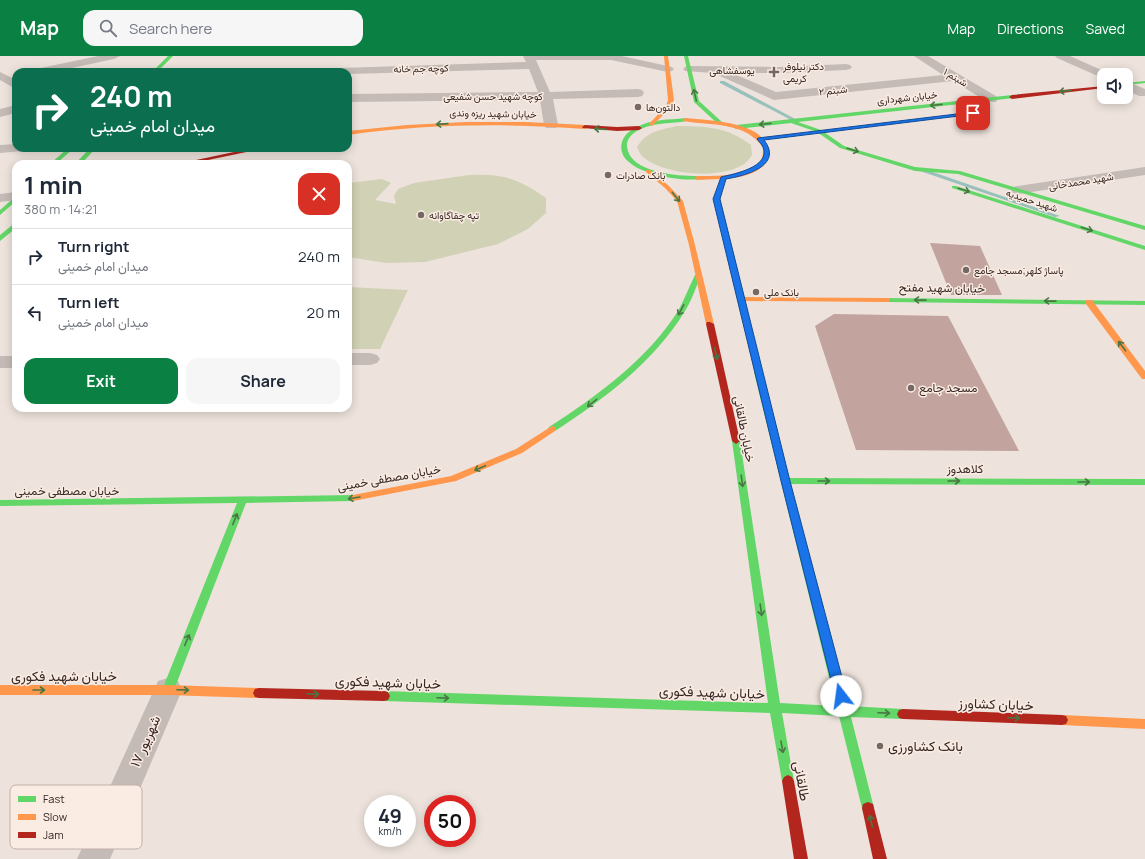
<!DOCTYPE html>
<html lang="en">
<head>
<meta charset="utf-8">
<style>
	body { margin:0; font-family:Manrope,Vazirmatn,sans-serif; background:#f6f6f7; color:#1f2937; height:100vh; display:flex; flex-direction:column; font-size:15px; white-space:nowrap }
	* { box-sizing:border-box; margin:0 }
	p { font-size:13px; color:#747a83 }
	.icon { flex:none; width:22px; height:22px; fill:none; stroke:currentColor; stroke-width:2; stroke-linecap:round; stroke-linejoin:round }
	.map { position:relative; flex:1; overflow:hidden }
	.sheet { position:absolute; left:12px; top:104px; width:340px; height:252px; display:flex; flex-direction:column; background:#fff; border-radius:12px; box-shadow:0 2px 10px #0003 }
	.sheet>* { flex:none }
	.hud { position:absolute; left:12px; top:12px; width:340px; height:84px; border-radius:12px; box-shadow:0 2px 10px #0003; background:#0b6e4f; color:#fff; overflow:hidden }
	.tools { position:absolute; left:1097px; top:12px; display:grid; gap:8px }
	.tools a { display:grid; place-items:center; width:36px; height:36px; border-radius:8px; background:#fff; box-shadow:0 2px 10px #0003; font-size:20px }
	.speed { position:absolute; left:364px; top:739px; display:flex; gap:8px; font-size:20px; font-weight:700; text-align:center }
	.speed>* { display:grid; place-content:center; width:52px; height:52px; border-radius:50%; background:#fff; box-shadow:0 2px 10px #0003; line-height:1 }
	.speed small { font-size:10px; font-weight:400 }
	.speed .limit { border:6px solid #d22; background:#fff; color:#111 }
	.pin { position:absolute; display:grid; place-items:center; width:34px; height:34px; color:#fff; margin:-17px; border-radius:8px; box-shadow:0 2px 6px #0006 }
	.me { position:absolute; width:44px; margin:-22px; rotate:345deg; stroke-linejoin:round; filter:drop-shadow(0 0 3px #0008) }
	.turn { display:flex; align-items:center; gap:14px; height:84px; padding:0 12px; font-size:18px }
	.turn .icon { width:52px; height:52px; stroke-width:2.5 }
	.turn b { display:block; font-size:28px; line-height:34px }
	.round { display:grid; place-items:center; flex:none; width:42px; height:42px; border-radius:12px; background:#f6f6f7 }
	.head { display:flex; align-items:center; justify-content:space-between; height:68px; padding:0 12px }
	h1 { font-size:24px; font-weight:700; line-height:30px }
	.action { display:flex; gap:8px; margin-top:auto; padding:8px 12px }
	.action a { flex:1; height:46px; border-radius:12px; background:#0b8043; color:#fff; font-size:16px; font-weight:700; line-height:46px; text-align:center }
	.action a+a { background:#f6f6f7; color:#1f2937 }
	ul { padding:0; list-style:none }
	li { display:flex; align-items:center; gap:12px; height:56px; padding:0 12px; border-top:1px solid #e0e1e3 }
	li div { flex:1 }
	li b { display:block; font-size:15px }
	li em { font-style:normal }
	header { display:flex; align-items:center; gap:24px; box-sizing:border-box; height:56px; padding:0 20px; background:#0b8043; color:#fff }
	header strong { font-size:19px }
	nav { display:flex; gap:22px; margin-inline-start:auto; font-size:14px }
	.search { width:280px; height:36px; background:#f6f6f7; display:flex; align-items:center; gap:10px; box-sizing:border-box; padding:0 14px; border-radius:12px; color:#747a83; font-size:15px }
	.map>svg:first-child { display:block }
	.green { fill:#d1d1b5 }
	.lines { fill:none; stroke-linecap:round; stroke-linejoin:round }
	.stream { fill:#98c1bb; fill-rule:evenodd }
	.building { fill:#c2a39d }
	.street { fill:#c5bbb6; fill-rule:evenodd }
	.fast { fill:#63d668; fill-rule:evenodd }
	.slow { fill:#ff974d; fill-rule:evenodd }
	.jam { fill:#b3261e; fill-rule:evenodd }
	.oneway { stroke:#4a7643 }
	.route { fill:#1a73e8; stroke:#114b97 }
	.poi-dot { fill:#766965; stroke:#fbece3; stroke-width:1.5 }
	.labels { text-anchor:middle; stroke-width:3; stroke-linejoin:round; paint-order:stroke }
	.far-poi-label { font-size:10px; fill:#362825; stroke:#fbece3; text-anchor:start }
	.far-street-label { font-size:10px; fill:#362825; stroke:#fbece3 }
	.street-label { font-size:12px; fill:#362825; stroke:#fbece3 }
	.poi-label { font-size:12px; fill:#362825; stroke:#fbece3; text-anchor:start }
	.near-street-label { font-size:14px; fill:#362825; stroke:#fbece3 }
	.near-poi-label { font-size:14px; fill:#362825; stroke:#fbece3; text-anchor:start }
	.key { fill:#fbece3; stroke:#c0b1aa; stroke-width:1 }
	.key-label { font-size:11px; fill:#362825 }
</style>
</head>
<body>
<header>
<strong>Map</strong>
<div class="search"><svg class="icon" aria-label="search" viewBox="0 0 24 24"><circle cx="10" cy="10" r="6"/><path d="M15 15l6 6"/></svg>Search here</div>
<nav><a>Map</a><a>Directions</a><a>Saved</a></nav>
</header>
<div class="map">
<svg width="1145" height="803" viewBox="0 0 1145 803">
	<rect width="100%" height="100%" fill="#ede3dc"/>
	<path class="green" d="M677,70C705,70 728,71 751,89L752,99C750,102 747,106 744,108C721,124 664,119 643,101C640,99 639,94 637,91C647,75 660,74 677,70Z
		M469,119C503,118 518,122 546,142V157L528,173L498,188L425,206L386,207L348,201V127L382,123L391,127L375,144L396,148L394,140L398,133L414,127Z
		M348,231L408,234L380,293H348Z"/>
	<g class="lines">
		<path class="stream" d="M720,25H724L799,65L795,66L720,27Z
			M920,113H924L1060,160L1055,161L920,115Z"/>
	</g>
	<path class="building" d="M930,187L980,190L1002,239H951Z
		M834,258L948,260L1019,395L856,394L815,270Z"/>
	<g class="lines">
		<path class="street" d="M98,0H120L114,3L53,16H30L32,14L36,13Z
			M523,0H622L672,11L674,13L672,15L668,16L611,4H536L550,36L638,33L642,34L644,37L642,40L638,41L553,43L558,69L556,72H546L544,69L540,44L348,46V38L538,36L529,13L348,18V16H303L305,14L309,13L526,6Z
			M914,0H928L996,40L998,43L996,46H988L953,25L774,44L713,17L685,15L683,13L685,11L689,10L779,11L846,8L850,9L852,11L850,13L846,14L779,17H732L776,36L943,19Z
			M1055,0H1070L1108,17L1110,19H1104V22L1100,21L1057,2Z
			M0,16L16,24V33L0,24Z
			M1126,25L1145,33V40H1139L1126,34Z
			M16,49V57L0,61V53Z
			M16,88V92H25L23,95L0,97V89Z
			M1145,111V119L1018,138L1013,137L1011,134L1013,131L1018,130Z
			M16,136V144L0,146V138Z
			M348,297H370L377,299L380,303L377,307L370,309H348Z
			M0,300H16V312H0Z
			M168,622L178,625L182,634L110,803H77L158,625Z"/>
		<path class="fast" d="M168,0H173L157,16H152Z
			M684,0H688L699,45L722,66V68H718L694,46Z
			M1145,25V27L1126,29V27Z
			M1012,39L1015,41L1014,42L798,66L821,74L844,90L915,111L960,115L1145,170V174L958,118L915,115L840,92L817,76L791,67L736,73L733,71L736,69Z
			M685,62L687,63V65C671,68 656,66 641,73C634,76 626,82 627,91C630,117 678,120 697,120L699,121V123C680,126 613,116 622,86C624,79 630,74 637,71C651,63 669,64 685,62Z
			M68,92H74L56,108H50Z
			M90,92H96L81,108H75Z
			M952,130H956L1145,190V194L952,132Z
			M16,140V145L0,159V154Z
			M16,166V172L0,185V179Z
			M698,217L701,219C696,231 692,244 685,255C654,306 604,343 555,375H549L548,373L549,371C597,340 647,304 678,255C684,244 689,231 695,219Z
			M883,242L1145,245V249L886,246H883Z
			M755,314H758L762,316L789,422L1145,423V429L791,428L848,650L903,653L907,654L909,658L907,662L903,663L851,661L874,752L873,756L868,758L863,756L839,660L782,657L794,725L792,729L788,731L784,729L782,725L770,657L384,645L380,644L378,640L380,636L384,635L768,647L732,385L736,382L740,385L780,647L836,650L754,316Z
			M353,439L358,442L353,445L246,447L174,634L172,638L168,639L164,638L162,634L237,447L0,450V444Z"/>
		<path class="slow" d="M664,0H668L674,44L670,52L652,70L649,68L666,50L668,44Z
			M685,62C708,64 735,65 755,76C761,80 769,88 769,96C768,117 743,121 726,123L720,143L744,241L886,242H889V246L745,245L762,316L758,318H755L714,143L720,123L697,124L694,122L697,120C714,120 752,121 761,104C763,101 763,96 763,92C746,65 710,70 683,65V63Z
			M466,66H526L585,69L588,71L585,73C505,67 427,68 348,79V75L407,69Z
			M646,114H650L669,130L683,145L695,189L714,268L713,270H710L706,268L689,189L677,145L665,132L646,116Z
			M1086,244H1092L1145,315V323H1142L1086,248Z
			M552,370L555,371L556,373L555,375L522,397L456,425L353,445L348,442L353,439L451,420L516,393Z
			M0,629H168L259,632L263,633L265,637L263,641L259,642L168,639H0Z
			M1062,659L1145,663V673L1062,669L1058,668L1056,664L1058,660Z"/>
		<path class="jam" d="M1104,30V32L1012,43L1009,41L1012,39Z
			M585,69L617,71L639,70L642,72L639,74L617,75L583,72L582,71Z
			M253,92H265L189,108H177Z
			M707,266H710L714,268L740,385L736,388L732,385L706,268Z
			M259,632L384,635L388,636L390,640L388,644L384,645L259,642L255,641L253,637L255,633Z
			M903,653L1062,659L1066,660L1068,664L1066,668L1062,669L903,663L899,662L897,658L899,654Z
			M788,719L792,721L794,725L808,803H794L782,725L784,721Z
			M868,746L873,748L874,752L887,803H873L862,752L863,748Z"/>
	</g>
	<defs><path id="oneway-shaft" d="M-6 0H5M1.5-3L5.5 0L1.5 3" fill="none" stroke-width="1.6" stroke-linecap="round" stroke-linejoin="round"/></defs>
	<g class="oneway">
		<use href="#oneway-shaft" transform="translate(1065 35) rotate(174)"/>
		<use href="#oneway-shaft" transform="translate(695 39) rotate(-103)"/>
		<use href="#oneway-shaft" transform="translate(936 49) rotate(174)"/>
		<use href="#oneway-shaft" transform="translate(442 68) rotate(176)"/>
		<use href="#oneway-shaft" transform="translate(765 68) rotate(174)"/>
		<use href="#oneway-shaft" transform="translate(600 73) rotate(-176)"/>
		<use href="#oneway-shaft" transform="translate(853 94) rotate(17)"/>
		<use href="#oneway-shaft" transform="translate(964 134) rotate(18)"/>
		<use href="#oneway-shaft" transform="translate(676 141) rotate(51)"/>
		<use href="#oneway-shaft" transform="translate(1087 173) rotate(18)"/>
		<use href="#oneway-shaft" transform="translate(920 244) rotate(-179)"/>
		<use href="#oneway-shaft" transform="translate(1050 245) rotate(-179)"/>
		<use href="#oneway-shaft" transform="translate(681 254) rotate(118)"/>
		<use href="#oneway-shaft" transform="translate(1122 290) rotate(-127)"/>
		<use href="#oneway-shaft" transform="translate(716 298) rotate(77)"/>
		<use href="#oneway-shaft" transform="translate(592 347) rotate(142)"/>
		<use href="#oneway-shaft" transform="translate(480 412) rotate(157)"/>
		<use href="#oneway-shaft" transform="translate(742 425) rotate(82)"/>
		<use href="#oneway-shaft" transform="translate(824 425)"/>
		<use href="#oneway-shaft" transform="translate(954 425)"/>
		<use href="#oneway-shaft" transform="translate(1084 426)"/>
		<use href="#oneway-shaft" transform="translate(354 442) rotate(171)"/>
		<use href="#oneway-shaft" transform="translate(235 463) rotate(-68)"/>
		<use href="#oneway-shaft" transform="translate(761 554) rotate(82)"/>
		<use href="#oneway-shaft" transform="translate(187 584) rotate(-68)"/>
		<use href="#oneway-shaft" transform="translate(39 634)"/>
		<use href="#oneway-shaft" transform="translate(183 634) rotate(2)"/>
		<use href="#oneway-shaft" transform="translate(313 638) rotate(2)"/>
		<use href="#oneway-shaft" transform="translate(443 642) rotate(2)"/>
		<use href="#oneway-shaft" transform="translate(884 657) rotate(2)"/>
		<use href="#oneway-shaft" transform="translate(1014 662) rotate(2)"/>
		<use href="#oneway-shaft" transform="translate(782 691) rotate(80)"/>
		<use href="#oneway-shaft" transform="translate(871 765) rotate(-103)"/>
	</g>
	<path class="route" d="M973,56L976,57L975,58L764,84C784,110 744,120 726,123L720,143L790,425L847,640L845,644L841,645L837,644L835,640L781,425L713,143L721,121C734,118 771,111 763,91C762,88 759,86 757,83L758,82Z"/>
	<g class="poi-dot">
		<path d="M772 10h4v4h4v4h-4v4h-4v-4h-4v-4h4z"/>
		<circle cx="638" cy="51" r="4"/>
		<circle cx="608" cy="119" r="4"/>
		<circle cx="421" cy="159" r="4"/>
		<circle cx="966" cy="214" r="4"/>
		<circle cx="756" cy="236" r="4"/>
		<circle cx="911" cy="332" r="4"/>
		<circle cx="880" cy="690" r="4"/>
	</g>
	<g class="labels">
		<g class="far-poi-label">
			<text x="783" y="14">دکتر نیلوفر<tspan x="783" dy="12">کریمی</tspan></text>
			<text x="646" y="55">دالتون‌ها</text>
			<text x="616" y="123">بانک صادرات</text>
			<text x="429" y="163">تپه چقاگاوانه</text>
			<text x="974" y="218">پاساژ کلهر;مسجد جامع</text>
			<text x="764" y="240">بانک ملی</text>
		</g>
		<g class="far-street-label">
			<text transform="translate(421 12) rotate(-1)" y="4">کوچه جم خانه</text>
			<text x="732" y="18">یوسفشاهی</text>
			<text transform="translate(956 21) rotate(31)" y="4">شبنم ۱</text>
			<text transform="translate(833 34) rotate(-6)" y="4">شبنم ۲</text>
			<text x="493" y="44">کوچه شهید حسن شفیعی</text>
			<text transform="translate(907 41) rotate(-6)" y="4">خیابان شهرداری</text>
			<text transform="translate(493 57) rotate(1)" y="4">خیابان شهید ریزه وندی</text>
			<text transform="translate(1081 125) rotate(-9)" y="4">شهید محمدخانی</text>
			<text transform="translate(1032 144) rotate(18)" y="4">شهید حمیدیه</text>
		</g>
		<g class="street-label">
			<text transform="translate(942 232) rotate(1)" y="4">خیابان شهید مفتح</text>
			<text transform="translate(744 373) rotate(79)" y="4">خیابان طالقانی</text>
			<text x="965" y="417">کلاهدوز</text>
			<text transform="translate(389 422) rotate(-10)" y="4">خیابان مصطفی خمینی</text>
			<text x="67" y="439">خیابان مصطفی خمینی</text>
		</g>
		<g class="poi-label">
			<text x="919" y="336">مسجد جامع</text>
		</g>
		<g class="near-street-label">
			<text x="64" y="625">خیابان شهید فکوری</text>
			<text transform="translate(388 626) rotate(2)" y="5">خیابان شهید فکوری</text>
			<text transform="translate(712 636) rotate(2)" y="5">خیابان شهید فکوری</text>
			<text transform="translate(996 648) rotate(2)" y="5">خیابان کشاورز</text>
			<text transform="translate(145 685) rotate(-66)" y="5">۱۷ شهریور</text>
			<text transform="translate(802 725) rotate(80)" y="5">طالقانی</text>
		</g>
		<g class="near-poi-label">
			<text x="888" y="695">بانک کشاورزی</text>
		</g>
	</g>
	<rect x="10" y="729" width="132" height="64" rx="6" class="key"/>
	<rect x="18" y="740" width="18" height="6" fill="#63d668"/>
	<rect x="18" y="758" width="18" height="6" fill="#ff974d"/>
	<rect x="18" y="776" width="18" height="6" fill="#b3261e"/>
	<g class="key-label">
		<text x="43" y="747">Fast</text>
		<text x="43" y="765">Slow</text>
		<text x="43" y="783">Jam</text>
	</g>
</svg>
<div class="tools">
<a><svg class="icon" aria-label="sound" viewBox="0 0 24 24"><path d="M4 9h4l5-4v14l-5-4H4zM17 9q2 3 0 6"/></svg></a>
</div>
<div class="speed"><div>49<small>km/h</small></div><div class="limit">50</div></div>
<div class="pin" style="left:973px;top:57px;background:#d93025"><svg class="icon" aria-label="arrive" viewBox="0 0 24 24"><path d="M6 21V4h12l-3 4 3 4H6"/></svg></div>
<svg class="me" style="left:841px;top:640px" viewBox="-20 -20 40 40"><circle r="19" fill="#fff"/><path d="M0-13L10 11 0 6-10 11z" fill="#1a73e8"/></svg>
<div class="hud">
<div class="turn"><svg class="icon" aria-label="right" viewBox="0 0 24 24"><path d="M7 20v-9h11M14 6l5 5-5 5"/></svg><div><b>240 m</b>میدان امام خمینی</div></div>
</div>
<section class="sheet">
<div class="head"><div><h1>1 min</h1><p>380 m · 14:21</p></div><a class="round" style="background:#d93025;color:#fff"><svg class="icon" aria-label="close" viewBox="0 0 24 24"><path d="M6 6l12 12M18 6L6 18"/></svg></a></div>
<ul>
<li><svg class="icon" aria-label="right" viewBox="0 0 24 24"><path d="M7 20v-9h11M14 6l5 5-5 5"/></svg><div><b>Turn right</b><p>میدان امام خمینی</p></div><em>240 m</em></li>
<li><svg class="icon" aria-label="left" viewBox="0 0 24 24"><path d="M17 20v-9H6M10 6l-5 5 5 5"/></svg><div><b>Turn left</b><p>میدان امام خمینی</p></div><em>20 m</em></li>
</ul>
<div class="action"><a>Exit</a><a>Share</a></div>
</section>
</div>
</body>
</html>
